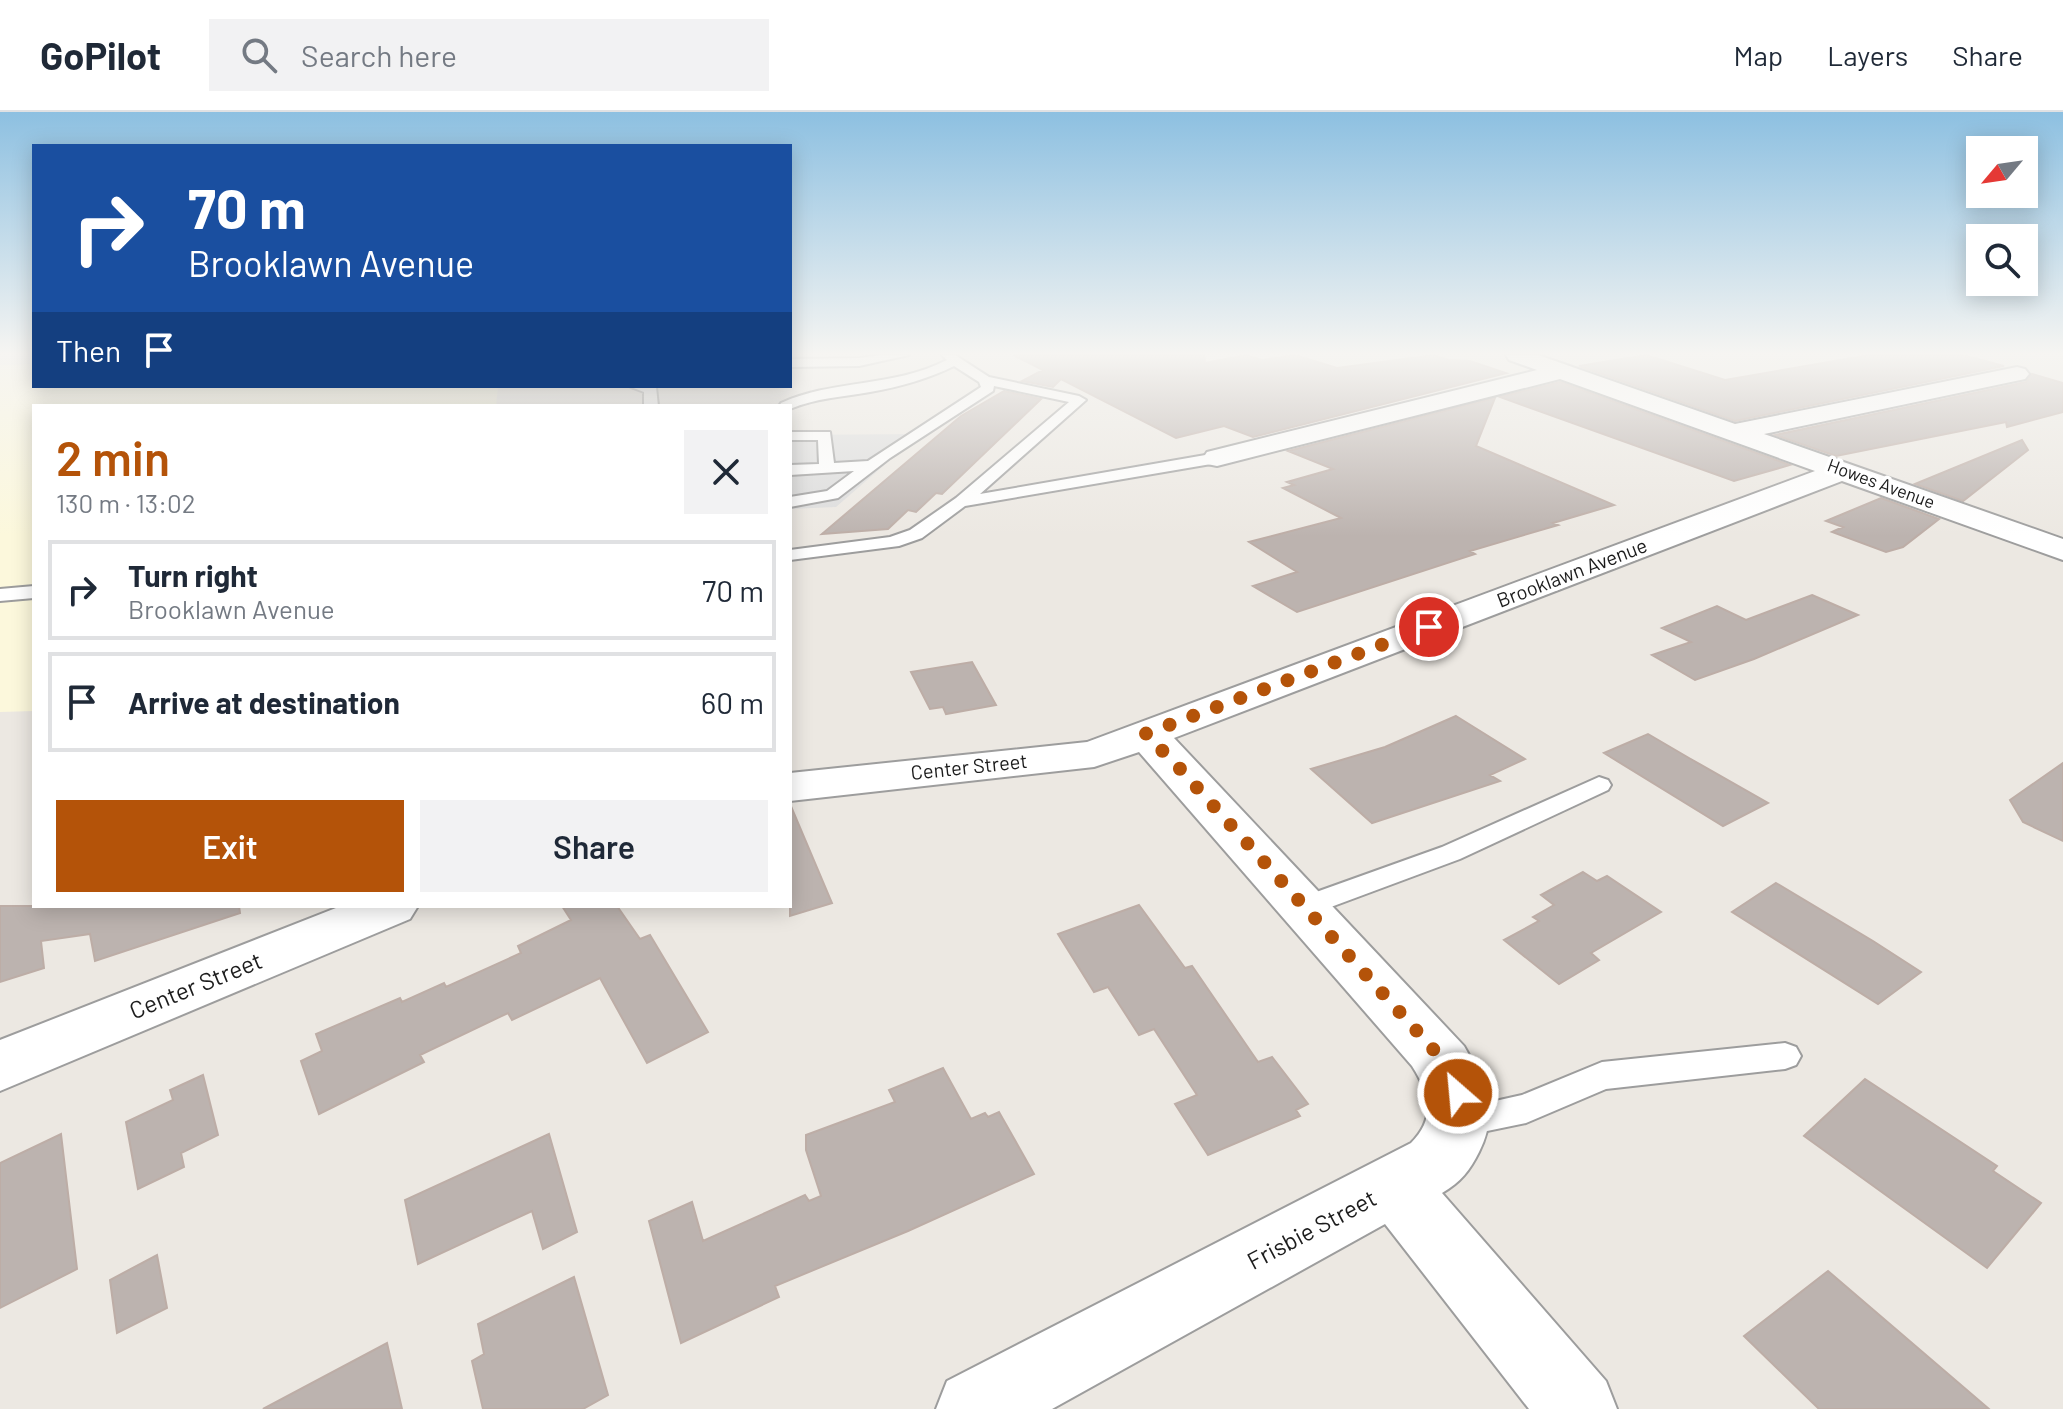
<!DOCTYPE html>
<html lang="en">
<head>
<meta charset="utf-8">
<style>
	body { margin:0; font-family:Barlow,sans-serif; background:#f2f2f3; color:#1f2937; height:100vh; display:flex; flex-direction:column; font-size:30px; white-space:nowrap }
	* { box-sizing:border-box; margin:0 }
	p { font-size:26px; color:#747a83 }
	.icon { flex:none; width:44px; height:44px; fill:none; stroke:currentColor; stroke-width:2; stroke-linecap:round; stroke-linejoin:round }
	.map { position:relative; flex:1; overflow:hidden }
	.details { position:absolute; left:32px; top:292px; width:760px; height:504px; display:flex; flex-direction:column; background:#fff; border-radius:0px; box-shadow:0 4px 20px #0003 }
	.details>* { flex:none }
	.banner { position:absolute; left:32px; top:32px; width:760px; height:244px; border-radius:0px; box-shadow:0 4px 20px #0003; background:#1a4fa0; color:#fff; overflow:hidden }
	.needle { width:52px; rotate:241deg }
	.buttons { position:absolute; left:1966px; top:24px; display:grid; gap:16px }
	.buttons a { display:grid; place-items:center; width:72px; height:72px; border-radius:0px; background:#fff; box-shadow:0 4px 20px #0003; font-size:40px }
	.pin { position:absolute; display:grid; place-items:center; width:68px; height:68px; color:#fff; margin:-34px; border:4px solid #fff; border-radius:50%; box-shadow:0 2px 8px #0007 }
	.me { position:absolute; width:88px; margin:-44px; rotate:333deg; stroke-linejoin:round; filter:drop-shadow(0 0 6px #0008) }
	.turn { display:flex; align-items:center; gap:28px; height:168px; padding:0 24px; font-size:36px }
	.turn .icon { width:104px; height:104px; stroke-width:2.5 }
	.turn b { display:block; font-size:56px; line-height:68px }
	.then { display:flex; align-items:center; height:76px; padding:0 24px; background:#0003; gap:16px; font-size:30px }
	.round { display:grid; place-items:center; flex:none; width:84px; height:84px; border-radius:0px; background:#f2f2f3 }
	.head { display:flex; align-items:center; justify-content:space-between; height:136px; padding:0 24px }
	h1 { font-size:48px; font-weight:600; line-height:60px; color:#b45309 }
	.primary-button { display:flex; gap:16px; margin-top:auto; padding:16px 24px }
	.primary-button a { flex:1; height:92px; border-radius:0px; background:#b45309; color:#fff; font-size:32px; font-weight:600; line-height:92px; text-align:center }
	.primary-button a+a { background:#f2f2f3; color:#1f2937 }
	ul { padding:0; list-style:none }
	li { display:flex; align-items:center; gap:24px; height:100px; margin:0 16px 12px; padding:0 8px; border:4px solid #e0e1e3; border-radius:0px }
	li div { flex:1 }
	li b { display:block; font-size:30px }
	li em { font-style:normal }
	header { display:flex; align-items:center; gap:48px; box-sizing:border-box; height:112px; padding:0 40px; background:#fff; border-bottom:2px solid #e0e1e3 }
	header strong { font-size:38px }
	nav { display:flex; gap:44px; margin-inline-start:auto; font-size:28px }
	.search { width:560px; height:72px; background:#f2f2f3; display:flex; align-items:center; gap:20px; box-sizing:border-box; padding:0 28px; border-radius:0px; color:#747a83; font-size:30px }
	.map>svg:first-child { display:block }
	.education { fill:#fcf8dc }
	.parking { fill:#dcdcdc }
	.building { fill:#bcb3af; stroke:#bdada6; stroke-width:2 }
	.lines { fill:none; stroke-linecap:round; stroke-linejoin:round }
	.service-casing { stroke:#9d9d9d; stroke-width:4 }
	.minor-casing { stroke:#9d9d9d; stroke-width:4 }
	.service { fill:#fff; fill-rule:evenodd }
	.minor { fill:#fff; fill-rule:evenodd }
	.route { stroke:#b45309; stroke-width:14; stroke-dasharray:0 25.2 }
	.labels { text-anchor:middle; stroke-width:7; stroke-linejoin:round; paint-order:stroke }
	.far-street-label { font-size:18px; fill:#1c1c1c; stroke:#fff }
	.street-label { font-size:20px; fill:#1c1c1c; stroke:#fff }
	.near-street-label { font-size:24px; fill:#1c1c1c; stroke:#fff }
</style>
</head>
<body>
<header>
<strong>GoPilot</strong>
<div class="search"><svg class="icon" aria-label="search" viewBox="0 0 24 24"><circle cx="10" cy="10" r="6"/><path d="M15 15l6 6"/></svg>Search here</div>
<nav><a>Map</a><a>Layers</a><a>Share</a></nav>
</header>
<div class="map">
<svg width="2063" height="1297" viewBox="0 0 2063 1297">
	<rect width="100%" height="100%" fill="#ece8e2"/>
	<path class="education" d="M34,252V274H498L496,294H34V599L0,600V253Z"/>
	<path class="parking" d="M920,322L836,395L790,397V323Z"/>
	<path class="building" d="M1013,243H1204L1205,251L1246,243L1262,248L1295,243L1337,256L1434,243L1448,248L1470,249L1506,261L1253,325L1224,314L1176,326L1061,267L1053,275L1022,269L1043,258Z
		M1646,243L1725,268L1869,243H1963L2004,254L1735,309L1579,254Z
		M2032,262L2063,271V300L2007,315L2006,310L1836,344L1775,323L2026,270Z
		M1560,270L1790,353L1734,369L1500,285Z
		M1004,279L1041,287L942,382L936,381L916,400L908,398L888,417L822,422L961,304Z
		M1495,286L1476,334L1614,393L1553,411L1558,413L1470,439L1475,442L1297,500L1253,474L1297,460L1249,430L1341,406L1283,376L1294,373L1287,370L1333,357L1288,339Z
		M2022,328L2028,338L1963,389L1915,372Z
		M1881,386L1939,407L1903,435L1886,440L1832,420L1843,415L1826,409Z
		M1812,483L1858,503L1754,547L1695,568L1652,543L1691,530L1662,516L1717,494L1746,508Z
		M972,550L996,593L946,602L943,595L930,597L911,560Z
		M1456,604L1525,647L1490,663L1500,669L1372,711L1311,657L1385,635Z
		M1648,622L1689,646L1768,691L1723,714L1604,641Z
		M2063,651V729L2023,710L2010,688Z
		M790,692L832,791L790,804Z
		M1583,760L1597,769L1607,764L1661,800L1591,841L1599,848L1559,872L1504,828L1539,809L1533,805L1554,793L1541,783Z
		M1776,771L1873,829L1921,860L1878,892L1732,800Z
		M1139,793L1185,856L1192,854L1258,950L1272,945L1308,992L1296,998L1300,1004L1208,1043L1175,992L1197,983L1154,917L1139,923L1108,875L1094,880L1058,822Z
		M0,794H239L240,801L95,849L90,822L41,829L44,856L0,870Z
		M562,794H617L640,827L650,823L708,920L647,951L600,866L512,908L508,901L420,943L424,950L319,1002L301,949L322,939L316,922L400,886L402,890L444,871L446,875L521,841L518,834L571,808Z
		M943,956L971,1007L985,1001L988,1005L999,1000L1034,1062L908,1119L775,1174L779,1185L681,1231L649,1109L692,1090L703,1129L805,1083L809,1089L821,1084L806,1038V1023L895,990L889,978Z
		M203,963L218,1023L181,1041L184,1055L138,1077L126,1010L173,988L170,978Z
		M1865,967L1997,1054L1993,1059L2041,1091L1987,1156L1804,1024Z
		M61,1022L77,1157L0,1196V1051Z
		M549,1022L577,1120L543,1137L532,1099L418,1152L405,1088Z
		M157,1143L167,1196L117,1221L110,1168Z
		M1828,1159L1989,1297H1819L1744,1224Z
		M574,1165L608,1283L583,1297H483L472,1249L484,1242L478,1212Z
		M387,1231L402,1297H263Z"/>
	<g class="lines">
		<g class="service-casing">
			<path id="service" d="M882,243H909L859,254L790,255V247L859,246Z
				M942,243H955L989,265L1079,284L1086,288L980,382L1217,341L1225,346L1217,351L965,394L922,426L899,434L790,448V438L890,425L910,418L956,386L1069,290L994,274L993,279L890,346L838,386L790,395V385L827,379L854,359L790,363V353L819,352L818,328H790V320H830L834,351L868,349L981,275L979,270L954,254C928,267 899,275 870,280C842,285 816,286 790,297V294H779L781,291C834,267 892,276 947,248Z
				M628,274L656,275L658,294H644V280Z
				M34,474V486L0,489V477Z
				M1599,665L1608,668L1611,673L1608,678L1460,747L1304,805L1294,802L1290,795L1294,788L1442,735Z
				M1785,931L1796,935L1801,944L1796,953L1785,957L1606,977L1526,1011L1458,1025L1446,1020L1441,1010L1446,1000L1522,983L1602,950Z"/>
		</g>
		<g class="minor-casing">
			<path id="minor" d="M1506,243H1538L1735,312L2017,255L2025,257L2029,262L2025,267L1764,322L2063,427V448L1842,369L1174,626L1464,934C1485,971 1500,998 1479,1040C1470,1058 1461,1070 1442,1081L1606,1269L1617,1297H1529L1385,1112L1052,1297H936L947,1269L1411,1031C1436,1006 1430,982 1412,954L1139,640L1094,655L790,689V661L1087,630L1815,359L1560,267L1217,354L1207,352L1203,346L1207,340L1537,258L1509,248Z
				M341,794H418L410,807L0,979V928Z"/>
		</g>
		<use href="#service" class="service"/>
		<use href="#minor" class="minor"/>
	</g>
	<linearGradient id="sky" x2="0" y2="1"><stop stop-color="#8dc0e1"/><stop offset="0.57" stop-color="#f6f5f2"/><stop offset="1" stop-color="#f6f5f2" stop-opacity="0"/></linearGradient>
	<rect width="2063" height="424" fill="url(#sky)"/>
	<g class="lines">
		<path class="route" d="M1429,515L1145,622L1172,648L1433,937L1453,967L1458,981"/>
	</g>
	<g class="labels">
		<g class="far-street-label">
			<text transform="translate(1881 372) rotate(20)" y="6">Howes Avenue</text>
		</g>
		<g class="street-label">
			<text transform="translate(1572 461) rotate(-21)" y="7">Brooklawn Avenue</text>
			<text transform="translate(969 655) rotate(-6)" y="7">Center Street</text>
		</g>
		<g class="near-street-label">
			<text transform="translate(196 874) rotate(-22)" y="8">Center Street</text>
			<text transform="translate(1312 1118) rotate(-28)" y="8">Frisbie Street</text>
		</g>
	</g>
</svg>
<div class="buttons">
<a><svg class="needle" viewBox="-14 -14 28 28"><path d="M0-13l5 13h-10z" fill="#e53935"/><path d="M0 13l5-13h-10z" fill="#747a83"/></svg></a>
<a><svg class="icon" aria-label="search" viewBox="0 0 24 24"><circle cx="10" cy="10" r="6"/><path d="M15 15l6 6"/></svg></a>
</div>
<div class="pin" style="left:1429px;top:515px;background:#d93025"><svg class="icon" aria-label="arrive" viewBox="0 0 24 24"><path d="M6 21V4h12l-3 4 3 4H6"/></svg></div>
<svg class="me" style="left:1458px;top:981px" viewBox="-20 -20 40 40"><circle r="17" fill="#b45309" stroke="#fff" stroke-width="3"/><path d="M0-11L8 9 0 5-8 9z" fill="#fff"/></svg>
<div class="banner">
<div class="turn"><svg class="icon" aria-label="right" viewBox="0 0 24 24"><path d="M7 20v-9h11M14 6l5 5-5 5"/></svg><div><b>70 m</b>Brooklawn Avenue</div></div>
<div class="then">Then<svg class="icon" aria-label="arrive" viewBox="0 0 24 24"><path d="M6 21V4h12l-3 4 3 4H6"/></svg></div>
</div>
<section class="details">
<div class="head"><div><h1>2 min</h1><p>130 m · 13:02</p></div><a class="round"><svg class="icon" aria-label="close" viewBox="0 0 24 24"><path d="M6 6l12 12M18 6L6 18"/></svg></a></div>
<ul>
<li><svg class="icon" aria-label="right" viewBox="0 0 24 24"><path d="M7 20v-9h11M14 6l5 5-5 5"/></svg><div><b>Turn right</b><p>Brooklawn Avenue</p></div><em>70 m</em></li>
<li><svg class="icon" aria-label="arrive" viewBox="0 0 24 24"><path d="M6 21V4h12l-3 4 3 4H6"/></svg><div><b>Arrive at destination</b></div><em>60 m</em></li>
</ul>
<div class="primary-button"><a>Exit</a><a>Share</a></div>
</section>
</div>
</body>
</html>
